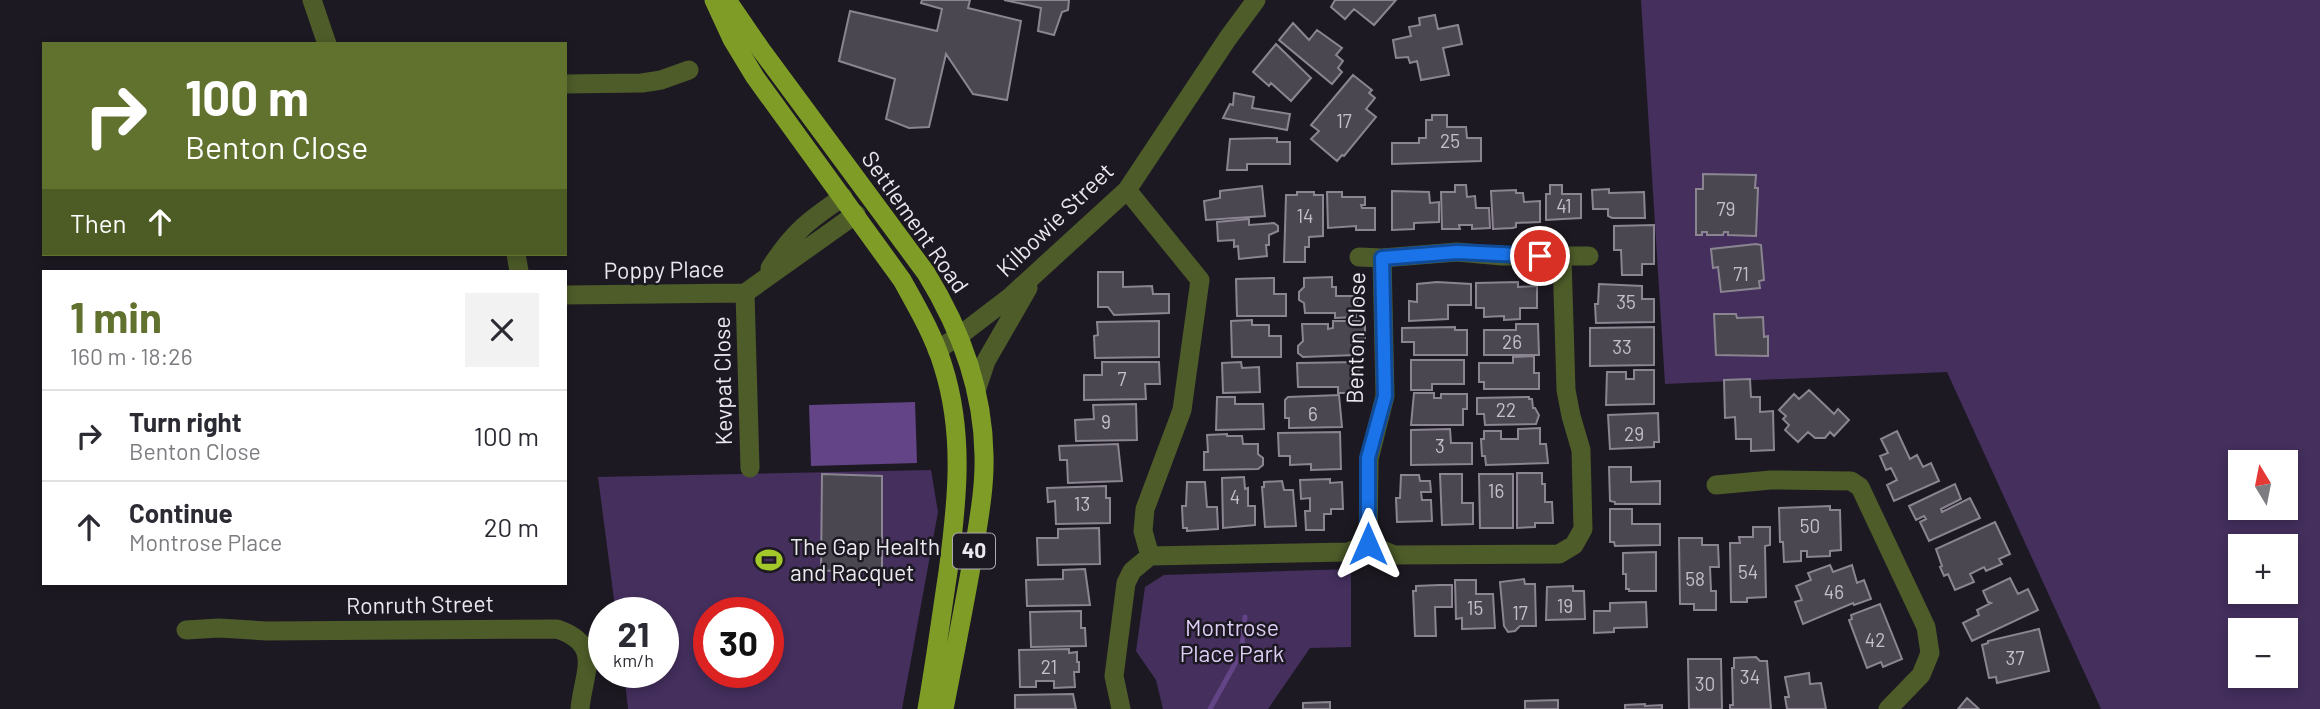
<!DOCTYPE html>
<html lang="en">
<head>
<meta charset="utf-8">
<style>
	body { margin:0; font-family:Barlow,sans-serif; background:#f2f2f3; color:#2b2b33; height:100vh; display:flex; flex-direction:column; font-size:26px; white-space:nowrap }
	* { box-sizing:border-box; margin:0 }
	p { font-size:23px; color:#7c7c81 }
	.icon { flex:none; width:38px; height:38px; fill:none; stroke:currentColor; stroke-width:2; stroke-linecap:round; stroke-linejoin:round }
	.map { position:relative; flex:1; overflow:hidden }
	.sheet { position:absolute; left:42px; top:270px; width:525px; height:315px; display:flex; flex-direction:column; background:#fff; border-radius:0px; box-shadow:0 4px 10px #0003 }
	.sheet>* { flex:none }
	.banner { position:absolute; left:42px; top:42px; width:525px; height:214px; border-radius:0px; box-shadow:0 4px 10px #0003; background:#61722e; color:#fff; overflow:hidden }
	.needle { width:46px; rotate:350deg }
	.tools { position:absolute; left:2228px; top:450px; display:grid; gap:14px }
	.tools a { display:grid; place-items:center; width:70px; height:70px; border-radius:0px; background:#fff; box-shadow:0 4px 10px #0003; font-size:35px }
	.speed { position:absolute; left:588px; top:597px; display:flex; gap:14px; font-size:35px; font-weight:700; text-align:center }
	.speed>* { display:grid; place-content:center; width:91px; height:91px; border-radius:50%; background:#fff; box-shadow:0 4px 10px #0003; line-height:1 }
	.speed small { font-size:18px; font-weight:400 }
	.speed .limit { border:10px solid #d22; background:#fff; color:#111 }
	.pin { position:absolute; display:grid; place-items:center; width:60px; height:60px; color:#fff; margin:-30px; border:4px solid #fff; border-radius:50%; box-shadow:0 2px 7px #0007 }
	.me { position:absolute; width:77px; margin:-38px; rotate:0deg; stroke-linejoin:round; filter:drop-shadow(0 0 5px #0008) }
	.turn { display:flex; align-items:center; gap:24px; height:147px; padding:0 28px; font-size:32px }
	.turn .icon { width:91px; height:91px; stroke-width:2.5 }
	.turn b { display:block; font-size:49px; line-height:60px }
	.then { display:flex; align-items:center; height:66px; padding:0 28px; background:#0003; gap:14px; font-size:26px }
	.round { display:grid; place-items:center; flex:none; width:74px; height:74px; border-radius:0px; background:#f2f2f3 }
	.overview { display:flex; align-items:center; justify-content:space-between; height:119px; padding:0 28px }
	h1 { font-size:42px; font-weight:700; line-height:52px; color:#61722e }
	ul { padding:0; list-style:none }
	li { display:flex; align-items:center; gap:21px; height:91px; padding:0 28px; border-top:2px solid #e1e1e2 }
	li div { flex:1 }
	li b { display:block; font-size:26px }
	li em { font-style:normal }
	.map>svg:first-child { display:block }
	.green { fill:#442f5d; fill-rule:evenodd }
	.water { fill:#634487 }
	.lines { fill:none; stroke-linecap:round; stroke-linejoin:round }
	.stream { stroke:#634487; stroke-width:5 }
	.building { fill:#4b4751; stroke:#8a8591; stroke-width:2 }
	.minor { stroke:#4d5c29; stroke-width:19 }
	.primary { stroke:#7f9d26; stroke-width:19 }
	.route-casing { stroke:#114b97; stroke-width:18 }
	.route { stroke:#1a73e8; stroke-width:12 }
	.labels { text-anchor:middle; stroke-width:5; stroke-linejoin:round; paint-order:stroke }
	.number-label { font-size:19px; fill:#c3c0c8 }
	.shield { fill:#1d1922; stroke:#adabb2; stroke-width:2 }
	.shield-label { font-size:21px; font-weight:bold; fill:#ebe9ef }
	.street-label { font-size:23px; fill:#ebe9ef; stroke:#1d1922 }
	.poi-label { font-size:23px; fill:#ebe9ef; stroke:#1d1922; text-anchor:start }
	.park-label { font-size:23px; fill:#decef6; stroke:#1d1922 }
</style>
</head>
<body>
<div class="map">
<svg width="2320" height="709" viewBox="0 0 2320 709">
	<rect width="100%" height="100%" fill="#1d1922"/>
	<path class="green" d="M1641,0H2320V709H2101L1947,372L1665,384ZM2240,462H2286V508H2240ZM2240,546H2286V592H2240ZM2240,630H2286V676H2240Z
		M931,470L938,512L902,709H628L625,682L627,672H663V612H618L615,607L598,477ZM709,612H768V672H709Z
		M1351,569V647L1310,648L1268,709H1163L1156,680L1136,651L1145,587L1164,575Z"/>
	<path class="water" d="M915,402L917,463L811,466L809,405Z"/>
	<g class="lines">
		<path class="stream" d="M1210,709L1241,653L1245,617"/>
	</g>
	<path class="building" d="M922,0H970L968,8L1021,21L1007,100L973,94L946,54L929,127L909,128L886,119L895,79L839,61L850,11L937,31L942,9L921,3Z
		M1004,0H1069L1068,10L1062,12L1054,35L1038,31L1041,8Z
		M1335,0H1396L1374,25L1354,9L1345,19L1331,7Z
		M1435,15L1438,29L1458,25L1462,44L1443,48L1449,75L1421,80L1417,61L1410,63L1408,57L1396,58L1393,40L1411,36L1409,27L1420,25L1419,18Z
		M1293,23L1309,40L1317,30L1342,48L1336,55L1343,61L1338,68L1342,72L1332,84L1279,40Z
		M1276,44L1311,78L1291,101L1271,83L1269,86L1253,72Z
		M1353,75L1372,90L1369,93L1375,98L1366,109L1376,117L1344,156L1342,155L1337,161L1311,139L1319,131L1311,125Z
		M1234,93L1254,97L1252,108L1290,114L1287,130L1223,118L1230,104L1233,105Z
		M1432,115H1447V127H1466L1467,138H1481V161L1392,164V143H1419V138H1426V120H1432Z
		M1277,138V142H1290V164H1247V170H1227L1230,139Z
		M1703,174L1756,175L1755,188H1758L1756,236L1728,235V232H1724L1723,235H1707V232H1702V235H1696V189H1703Z
		M1455,185H1466L1467,197L1475,196L1476,208H1489L1490,228L1472,229V225H1459L1460,229H1442L1441,192H1455Z
		M1550,185H1562V194H1581V218L1546,220V194H1550Z
		M1262,186L1265,216L1206,220L1204,201L1220,198V191Z
		M1609,189V193L1644,192L1645,218H1612L1608,216V209H1593L1592,190Z
		M1516,190V193H1523L1524,202L1540,201V222L1516,223V227L1513,228L1493,229L1491,191Z
		M1392,191L1429,192L1430,203L1439,202V222L1414,223V229L1392,230Z
		M1297,192H1314V195H1323V236L1309,237V247H1305V262H1284L1286,195H1297Z
		M1327,192H1342V197H1365V205H1361L1362,208H1375V230H1356V226L1328,228Z
		M1249,219V225L1274,223L1278,226V231L1269,235V245H1266L1267,256L1239,259L1238,246L1234,247V240L1218,241L1217,222Z
		M1654,225V264H1642V275H1622L1621,250H1614V226Z
		M1756,244L1761,245L1764,280L1759,281L1760,288L1721,292L1718,267L1713,268L1711,249Z
		M1098,272H1123V287L1152,286L1153,294H1169V313L1114,315L1108,307H1098Z
		M1332,277V287H1336V296H1357V317L1335,318V313H1305L1304,303L1299,300V292L1304,287V278Z
		M1274,278V294H1286V316H1237L1236,279Z
		M1437,282L1471,284V305H1448V319L1409,321V301L1417,302V284Z
		M1518,282V287L1537,286V308H1520V319L1504,320V316L1484,317V308H1476V283Z
		M1599,284L1642,286V299H1654V322L1596,323L1595,304H1598Z
		M1714,314H1736L1737,318L1763,317L1764,337L1768,336V356L1716,355Z
		M1252,320V325H1269V336H1281V357H1232L1231,321Z
		M1159,321V357L1095,358L1094,336L1098,335L1097,322Z
		M1333,321H1365V338H1358L1356,355L1303,357L1298,353V346L1303,341L1302,324H1328V329L1333,328Z
		M1516,324H1538L1539,355H1484V330H1516Z
		M1455,327V330H1467V355H1414V342H1402V328Z
		M1654,327V365L1590,366V328Z
		M1534,356V373H1539V389H1484V382H1479V363H1513V357Z
		M1411,360H1464V384H1432V390H1411Z
		M1102,362H1159L1160,384H1145L1146,399L1084,400V375H1102Z
		M1241,362L1242,368L1259,367L1260,392L1223,393L1222,363Z
		M1359,362V393H1338V387H1298L1297,363Z
		M1634,370H1654V404L1606,405L1607,372H1626V379H1634Z
		M1750,379L1751,397H1760V412L1773,411L1774,450L1751,451V439H1736L1735,417L1725,418L1724,380Z
		M1809,390L1834,414L1838,409L1849,420L1834,436L1830,432L1825,438H1815L1808,432L1798,442L1785,430L1789,425L1783,419L1786,416L1779,410L1794,394L1799,399Z
		M1414,393H1434V398H1441V394H1467V409H1463V425H1411Z
		M1339,395L1342,427L1289,428V418H1285V400L1288,397Z
		M1217,397H1235V404H1263L1264,429L1216,430Z
		M1529,397V399H1532L1533,408H1535L1539,415L1536,424L1485,425L1484,414H1477V398Z
		M1136,404L1137,440L1076,441L1075,420L1094,419L1093,405Z
		M1658,413L1659,442H1654V447L1610,449L1608,415Z
		M1540,428V444H1546L1548,463L1486,465L1485,456H1482L1481,439H1484V431H1501V439H1518V429Z
		M1450,429L1451,443H1472V464L1411,465V430Z
		M1897,431L1910,459L1917,455L1923,467L1931,463L1939,481L1894,501L1887,485L1897,480L1891,468L1886,470L1880,456L1888,453L1881,439Z
		M1340,432L1341,469L1311,470V464L1290,465V456H1279L1278,433Z
		M1227,434V436H1242L1243,444H1258V454L1263,458V465L1258,469L1204,470V452H1208L1207,435Z
		M1118,444L1122,481L1068,483L1067,460H1060L1059,446Z
		M1609,467H1631V482L1660,481V504H1615V502L1610,501Z
		M1517,473H1542V484H1545V502H1552L1553,523H1535V527L1517,528Z
		M822,474L882,476V569L821,571Z
		M1440,474H1462V503H1473V524L1442,525Z
		M1479,474H1513V528H1480Z
		M1401,475H1419L1420,481H1430L1431,492H1421L1422,500H1431L1432,521L1397,522L1396,498H1400Z
		M1244,477L1245,489L1248,488V506H1255V525L1223,528L1222,478Z
		M1330,479V483L1342,482L1343,509H1331V514H1324V530H1306L1305,511H1310V498L1301,499L1300,480Z
		M1282,481L1284,490H1293L1296,526L1265,527L1262,487H1264V482Z
		M1187,482H1205L1207,507H1217L1218,529L1187,531V528H1183L1182,506H1186Z
		M1955,484L1961,499L1941,509L1942,512L1970,498L1980,518L1929,541L1920,522L1926,519L1924,516L1916,520L1909,506Z
		M1106,486V498H1110V523L1056,524L1055,501L1048,502L1047,488Z
		M1830,506V510H1840L1841,550L1830,551V556L1807,557V551H1801V561L1784,562L1783,542H1780L1779,508Z
		M1610,509H1632V524H1660V545L1615,546L1614,542H1610Z
		M1995,522L2010,554L1999,559L2002,564L1986,571L1984,567L1970,574L1974,582L1955,590L1948,574L1944,576L1940,567L1942,566L1936,549Z
		M1753,527H1770V545L1765,546L1766,597L1747,598V602H1731L1730,543H1740L1739,537H1753Z
		M1099,528L1100,564L1038,565L1037,538H1058V529Z
		M1679,538H1702V545H1718L1719,567H1710L1711,591H1716V610H1694V604H1680Z
		M1656,552V591H1629V589H1626V574H1623V553Z
		M1830,565L1833,572L1852,565L1857,583L1864,580L1871,599L1854,605L1853,603L1803,624L1795,602L1802,600L1796,586L1811,580L1808,573Z
		M1085,569L1090,605L1027,606L1026,580L1063,579V570Z
		M2010,578L2018,594L2028,589L2038,610L1972,641L1963,623L1979,615L1977,610L1991,603L1988,602L1983,591Z
		M1524,579L1525,584H1535L1536,626H1520L1515,631L1508,632L1504,626L1500,582Z
		M1455,580H1476V594H1493L1495,628L1462,629V618L1456,619Z
		M1439,585H1452V607H1435L1436,636H1415L1413,591H1416V586Z
		M1573,586V591H1584L1585,619L1546,620L1547,587Z
		M1646,602L1647,627L1614,628V632L1594,633V611H1610V603Z
		M1880,604L1902,659L1883,667L1881,662L1867,668L1849,620L1852,619L1851,615Z
		M1081,611V628H1085L1086,646L1031,647L1030,612Z
		M2039,629L2049,671L1997,683L1996,677L1989,678L1982,645L1988,643V641Z
		M1069,649V653L1077,652V662H1079V672H1074L1075,687L1054,688V681H1036V687H1020L1019,650Z
		M1756,657L1760,661H1767L1771,709H1730V705H1733L1732,668H1734V658Z
		M1688,659H1721L1722,709H1689Z
		M1809,673L1810,684L1821,683L1826,709H1787L1785,697H1789L1785,677Z
		M1073,694L1076,709H1015V695Z
		M1967,698L1979,709H1958Z
		M1558,700V709H1525V701Z
		M1330,702V709H1303V703Z
		M1645,704V706L1662,705V709H1625V705Z"/>
	<g class="lines">
		<path class="minor" d="M312,0L327,44
			M565,84L642,83L661,80L689,70
			M516,254L519,271
			M1359,257L1382,258L1457,252L1502,256H1589
			M770,268C793,232 809,220 843,197
			M745,293L750,468
			M565,295L745,293L856,214
			M937,350L959,336L1010,297L1127,190L1228,38L1256,0
			M976,391L986,361L1028,288
			M1716,485L1771,480L1851,481L1860,487L1926,627L1930,653L1921,675L1888,709
			M1368,544L1369,459L1385,396L1382,258
			M1150,556L1348,552L1368,544L1394,555L1559,554L1574,545L1583,529L1581,450L1571,416L1566,390L1562,257
			M186,630L219,628L267,631L557,629C604,645 583,673 580,709
			M1121,709L1114,676L1126,583L1132,571L1150,556L1143,531L1145,509L1182,410L1200,280L1127,190"/>
		<path class="primary" d="M714,0L732,39L755,77L902,280C917,307 934,336 943,366C965,435 957,503 948,572C941,618 935,663 927,709
			M727,0L762,51L926,273C960,328 983,389 984,455C985,489 978,523 973,556C964,607 954,658 944,709"/>
	</g>
	<g class="lines">
		<g class="route-casing">
			<path id="route" d="M1368,544V458L1385,396L1382,258L1457,252L1540,256"/>
		</g>
		<use href="#route" class="route"/>
	</g>
	<defs>
		<g id="stadium-bare" transform="scale(2.1)"><path d="M0-5a6.5 5 0 1 0 0 10a6.5 5 0 1 0 0-10ZM-3.5-1.8h7v3.6h-7Z" fill="#a2c929" stroke="#1d1922" stroke-width="2.5" paint-order="stroke"/></g>
	</defs>
	<g fill-rule="evenodd">
		<use href="#stadium-bare" x="769" y="560"/>
	</g>
	<g class="labels">
		<g class="number-label">
			<text x="1344" y="128">17</text>
			<text x="1450" y="148">25</text>
			<text x="1564" y="213">41</text>
			<text x="1726" y="216">79</text>
			<text x="1305" y="223">14</text>
			<text x="1741" y="281">71</text>
			<text x="1626" y="309">35</text>
			<text x="1512" y="349">26</text>
			<text x="1622" y="354">33</text>
			<text x="1122" y="386">7</text>
			<text x="1506" y="417">22</text>
			<text x="1313" y="421">6</text>
			<text x="1106" y="429">9</text>
			<text x="1634" y="441">29</text>
			<text x="1440" y="453">3</text>
			<text x="1496" y="498">16</text>
			<text x="1235" y="504">4</text>
			<text x="1082" y="511">13</text>
			<text x="1810" y="533">50</text>
			<text x="1748" y="579">54</text>
			<text x="1695" y="586">58</text>
			<text x="1834" y="599">46</text>
			<text x="1565" y="613">19</text>
			<text x="1475" y="615">15</text>
			<text x="1520" y="620">17</text>
			<text x="1875" y="647">42</text>
			<text x="2015" y="665">37</text>
			<text x="1049" y="674">21</text>
			<text x="1750" y="684">34</text>
			<text x="1705" y="691">30</text>
		</g>
		<rect class="shield" x="953" y="533.5" width="42" height="35" rx="5"/>
		<g class="shield-label">
			<text x="974" y="558">40</text>
		</g>
		<g class="street-label">
			<text transform="translate(1055 220) rotate(-44)" y="8">Kilbowie Street</text>
			<text transform="translate(915 222) rotate(55)" y="8">Settlement Road</text>
			<text transform="translate(664 270) rotate(-1)" y="8">Poppy Place</text>
			<text transform="translate(1356 338) rotate(-89)" y="8">Benton Close</text>
			<text transform="translate(723 381) rotate(-91)" y="8">Kevpat Close</text>
			<text transform="translate(420 605) rotate(-1)" y="8">Ronruth Street</text>
		</g>
		<g class="poi-label">
			<text x="790" y="555">The Gap Health<tspan x="790" dy="26">and Racquet</tspan></text>
		</g>
		<g class="park-label">
			<text x="1232" y="636">Montrose<tspan x="1232" dy="26">Place Park</tspan></text>
		</g>
	</g>
</svg>
<div class="tools">
<a><svg class="needle" viewBox="-14 -14 28 28"><path d="M0-13l5 13h-10z" fill="#e53935"/><path d="M0 13l5-13h-10z" fill="#7c7c81"/></svg></a>
<a>+</a>
<a>−</a>
</div>
<div class="speed"><div>21<small>km/h</small></div><div class="limit">30</div></div>
<div class="pin" style="left:1540px;top:256px;background:#d93025"><svg class="icon" aria-label="arrive" viewBox="0 0 24 24"><path d="M6 21V4h12l-3 4 3 4H6"/></svg></div>
<svg class="me" style="left:1368px;top:544px" viewBox="-20 -20 40 40"><path d="M0-17L14 15 0 8-14 15z" fill="#1a73e8" stroke="#fff" stroke-width="4"/></svg>
<div class="banner">
<div class="turn"><svg class="icon" aria-label="right" viewBox="0 0 24 24"><path d="M7 20v-9h11M14 6l5 5-5 5"/></svg><div><b>100 m</b>Benton Close</div></div>
<div class="then">Then<svg class="icon" aria-label="ahead" viewBox="0 0 24 24"><path d="M12 20V5M6 11l6-6 6 6"/></svg></div>
</div>
<section class="sheet">
<div class="overview"><div><h1>1 min</h1><p>160 m · 18:26</p></div><a class="round"><svg class="icon" aria-label="close" viewBox="0 0 24 24"><path d="M6 6l12 12M18 6L6 18"/></svg></a></div>
<ul>
<li><svg class="icon" aria-label="right" viewBox="0 0 24 24"><path d="M7 20v-9h11M14 6l5 5-5 5"/></svg><div><b>Turn right</b><p>Benton Close</p></div><em>100 m</em></li>
<li><svg class="icon" aria-label="ahead" viewBox="0 0 24 24"><path d="M12 20V5M6 11l6-6 6 6"/></svg><div><b>Continue</b><p>Montrose Place</p></div><em>20 m</em></li>
</ul>
</section>
</div>
</body>
</html>
